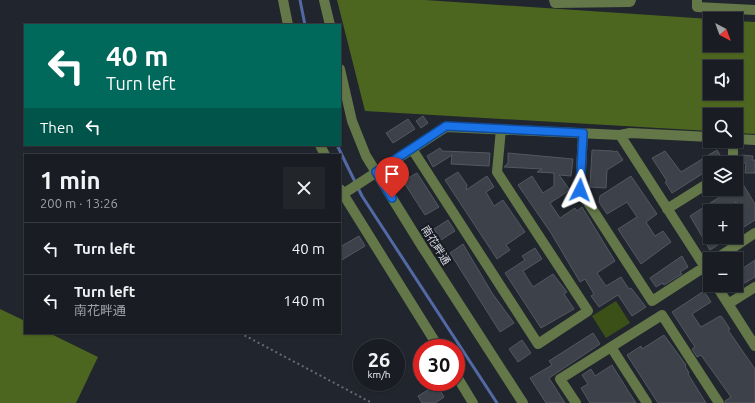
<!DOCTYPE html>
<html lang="en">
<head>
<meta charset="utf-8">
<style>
	body { margin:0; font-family:Ubuntu,"Noto Sans JP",sans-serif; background:#22252a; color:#f1f3f6; height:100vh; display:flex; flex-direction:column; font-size:15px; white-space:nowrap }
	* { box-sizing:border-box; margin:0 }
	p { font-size:13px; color:#9fa1a5 }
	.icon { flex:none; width:22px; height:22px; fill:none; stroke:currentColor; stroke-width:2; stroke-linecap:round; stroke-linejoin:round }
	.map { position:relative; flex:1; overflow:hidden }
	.side { position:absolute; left:24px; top:154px; width:317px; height:180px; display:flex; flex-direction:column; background:#191c22; border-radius:0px; box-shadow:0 1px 3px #0004,0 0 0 1px #373a40 }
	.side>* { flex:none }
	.guide { position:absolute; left:24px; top:24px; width:317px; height:122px; border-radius:0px; box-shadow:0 1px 3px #0004,0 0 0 1px #373a40; background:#00695c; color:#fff; overflow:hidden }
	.needle { width:26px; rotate:139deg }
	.buttons { position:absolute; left:703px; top:12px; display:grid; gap:8px }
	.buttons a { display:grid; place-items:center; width:40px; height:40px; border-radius:0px; background:#191c22; box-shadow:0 1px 3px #0004,0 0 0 1px #373a40; font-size:20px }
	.speed { position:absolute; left:353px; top:339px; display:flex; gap:8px; font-size:20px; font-weight:700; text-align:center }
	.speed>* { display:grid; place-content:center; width:52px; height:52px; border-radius:50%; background:#191c22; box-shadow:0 1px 3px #0004,0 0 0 1px #373a40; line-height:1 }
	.speed small { font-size:10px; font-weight:400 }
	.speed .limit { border:6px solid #d22; background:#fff; color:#111 }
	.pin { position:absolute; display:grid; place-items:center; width:34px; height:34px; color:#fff; margin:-41px -17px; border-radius:50% 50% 50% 0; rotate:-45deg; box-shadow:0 0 4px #0007 }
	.pin .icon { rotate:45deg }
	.me { position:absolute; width:44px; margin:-22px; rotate:3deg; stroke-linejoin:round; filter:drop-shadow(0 0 3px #0008) }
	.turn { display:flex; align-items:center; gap:14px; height:84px; padding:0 16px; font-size:18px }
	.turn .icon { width:52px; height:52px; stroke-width:2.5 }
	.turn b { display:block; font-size:28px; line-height:34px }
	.then { display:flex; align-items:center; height:38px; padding:0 16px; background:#0003; gap:8px; font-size:15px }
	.round { display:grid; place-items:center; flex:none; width:42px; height:42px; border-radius:0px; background:#22252a }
	.head { display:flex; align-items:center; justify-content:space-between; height:68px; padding:0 16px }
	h1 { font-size:24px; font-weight:700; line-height:30px }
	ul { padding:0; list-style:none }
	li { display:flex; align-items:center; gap:12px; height:52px; padding:0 16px; border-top:1px solid #373a40 }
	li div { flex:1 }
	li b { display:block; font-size:15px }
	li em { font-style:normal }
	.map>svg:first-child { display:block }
	.green { fill:#3b5017 }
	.forest { fill:#4c6620; fill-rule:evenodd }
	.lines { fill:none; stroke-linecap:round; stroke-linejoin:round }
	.stream { stroke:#5269a6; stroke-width:3 }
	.building { fill:#3d414a; stroke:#545861 }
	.path { stroke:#686b73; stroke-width:2; stroke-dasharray:2 3; stroke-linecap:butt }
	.minor { stroke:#637748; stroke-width:10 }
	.route-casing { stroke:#114b97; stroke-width:10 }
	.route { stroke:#1a73e8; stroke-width:7 }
	.labels { text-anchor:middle; stroke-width:4; stroke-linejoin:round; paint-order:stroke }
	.street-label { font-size:11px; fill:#d8dae0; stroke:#181b23 }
</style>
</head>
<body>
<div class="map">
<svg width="755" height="403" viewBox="0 0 755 403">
	<rect width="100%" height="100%" fill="#21252d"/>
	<path class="green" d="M616,301L630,323L606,338L592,316Z"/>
	<path class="forest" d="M337,0H425L710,19V45H736V21L755,22V134L736,133V115H710V131L365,111ZM710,67H736V93H710Z
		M0,309L25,321V333H49L98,357L76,403H0Z"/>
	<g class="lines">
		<path class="stream" d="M300,0L305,25
			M337,145L362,196L497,403"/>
	</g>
	<path class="building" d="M423,116L428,123L421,128L416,121Z
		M408,119L415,129L393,143L386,133Z
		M440,148L442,151L490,153L489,166L451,164L452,155L433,167L427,156Z
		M592,150L613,151L614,152L617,151L623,160L607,170L606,188L590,187Z
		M717,150L725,163H710V169L672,193L665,182L667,181L652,158L665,151L681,172Z
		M508,153L573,159L571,176L559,175L570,190L550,203L560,218L575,208L577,211L582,207L615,261L597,273L606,286L621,277L629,289L631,288L646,307L632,316L618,295L599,307L591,296L594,294L585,279L580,282L551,233L518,185L532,176L543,193L554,186V173L537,172L542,169L504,167L508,163Z
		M742,155L753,156L752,160H755V173H745L746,163H741Z
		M458,172L467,185L466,190L487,176L494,187L486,192L494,206L503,200L525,232L506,245L510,250L497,259L445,180Z
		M417,173L439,207L425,215L403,181Z
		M631,176L657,214L646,222L655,236L663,231L671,242L641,264L618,229L637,217L627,202L607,214L599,202L600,196Z
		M741,181L755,204V220L736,232V202L722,211H705L710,219V237H730L710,250L690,216L732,189H736L739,185L740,187Z
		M448,220L455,231L441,240L434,229Z
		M359,236L365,246L340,261V247Z
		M463,244L492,293L514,323L500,332L450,253Z
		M535,248L542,259L523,271L533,287L553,274L567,292L564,294L574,309L541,328L505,273L525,260L522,256Z
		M682,256L688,267L680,272L682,274L664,285L663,283L656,287L650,278Z
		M755,260V277L736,288V273Z
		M704,291L711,302L692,314L701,327L720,316L722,317L730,329L728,330L755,369V403H725V401L731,397L701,355L697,357L692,349L695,347L672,312Z
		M593,333L600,344L549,378L565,403H546L530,378L552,365L549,361Z
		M664,335L686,365L685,366L689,373L688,374L706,403H658L627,355L641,346L642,349Z
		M522,340L531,353L518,362L509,349Z
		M612,365L627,389L636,403H590L581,388L588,384L582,375L591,369L595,376Z
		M423,382H435L444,397L435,403H422L418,396L428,390Z"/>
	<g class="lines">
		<path class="path" d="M240,333L372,403"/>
		<path class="minor" d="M283,0L288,25
			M324,0L330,25
			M554,0L555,3L630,2L631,0
			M697,0V7L755,10
			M340,69L352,121L366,156L423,248L523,403
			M583,133L580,190L652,301L709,264
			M620,135L630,133L710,137
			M736,139L755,140
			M320,145L325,155
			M412,149L538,344L588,311L497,172L501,129
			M733,163V141
			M340,189L439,348
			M343,194L446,127L620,135L710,275
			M667,209L710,182
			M716,259L755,233
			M716,285L755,346
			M728,304L755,287
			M611,347L647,403
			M456,375L473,403
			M576,403L560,379L662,315L719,403"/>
	</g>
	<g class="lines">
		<g class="route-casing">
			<path id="route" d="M392,198L376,172L446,126L583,133L580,190"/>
		</g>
		<use href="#route" class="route"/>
	</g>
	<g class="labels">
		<g class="street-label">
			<text transform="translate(436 245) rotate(58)" y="4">南花畔通</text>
		</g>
	</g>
</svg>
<div class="buttons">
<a><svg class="needle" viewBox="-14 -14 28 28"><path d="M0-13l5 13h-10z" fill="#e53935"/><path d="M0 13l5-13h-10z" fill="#9fa1a5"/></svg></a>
<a><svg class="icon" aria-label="sound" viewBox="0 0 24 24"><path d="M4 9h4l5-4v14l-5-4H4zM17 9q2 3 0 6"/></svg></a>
<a><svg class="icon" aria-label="search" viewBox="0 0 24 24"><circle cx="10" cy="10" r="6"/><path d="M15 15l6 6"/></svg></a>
<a><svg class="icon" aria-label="layers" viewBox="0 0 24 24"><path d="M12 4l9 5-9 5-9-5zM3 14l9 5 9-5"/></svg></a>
<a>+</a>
<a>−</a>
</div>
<div class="speed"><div>26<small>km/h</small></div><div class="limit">30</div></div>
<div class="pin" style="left:392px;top:198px;background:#d93025"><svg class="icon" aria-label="arrive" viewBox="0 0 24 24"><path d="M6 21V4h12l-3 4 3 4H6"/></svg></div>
<svg class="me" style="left:580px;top:190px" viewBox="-20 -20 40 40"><path d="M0-17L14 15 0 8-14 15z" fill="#1a73e8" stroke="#fff" stroke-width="4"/></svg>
<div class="guide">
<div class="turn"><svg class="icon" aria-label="left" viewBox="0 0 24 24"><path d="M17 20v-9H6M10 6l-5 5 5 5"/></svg><div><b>40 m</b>Turn left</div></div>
<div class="then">Then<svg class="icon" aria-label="left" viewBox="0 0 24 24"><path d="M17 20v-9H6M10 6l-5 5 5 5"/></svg></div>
</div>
<section class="side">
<div class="head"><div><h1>1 min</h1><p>200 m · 13:26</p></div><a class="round"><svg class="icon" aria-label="close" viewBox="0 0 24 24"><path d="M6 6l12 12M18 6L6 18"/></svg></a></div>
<ul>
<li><svg class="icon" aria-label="left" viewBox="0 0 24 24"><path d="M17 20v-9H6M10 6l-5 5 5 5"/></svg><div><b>Turn left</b></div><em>40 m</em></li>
<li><svg class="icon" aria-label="left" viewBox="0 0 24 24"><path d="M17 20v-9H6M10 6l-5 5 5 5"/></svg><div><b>Turn left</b><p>南花畔通</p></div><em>140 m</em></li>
</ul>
</section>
</div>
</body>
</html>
